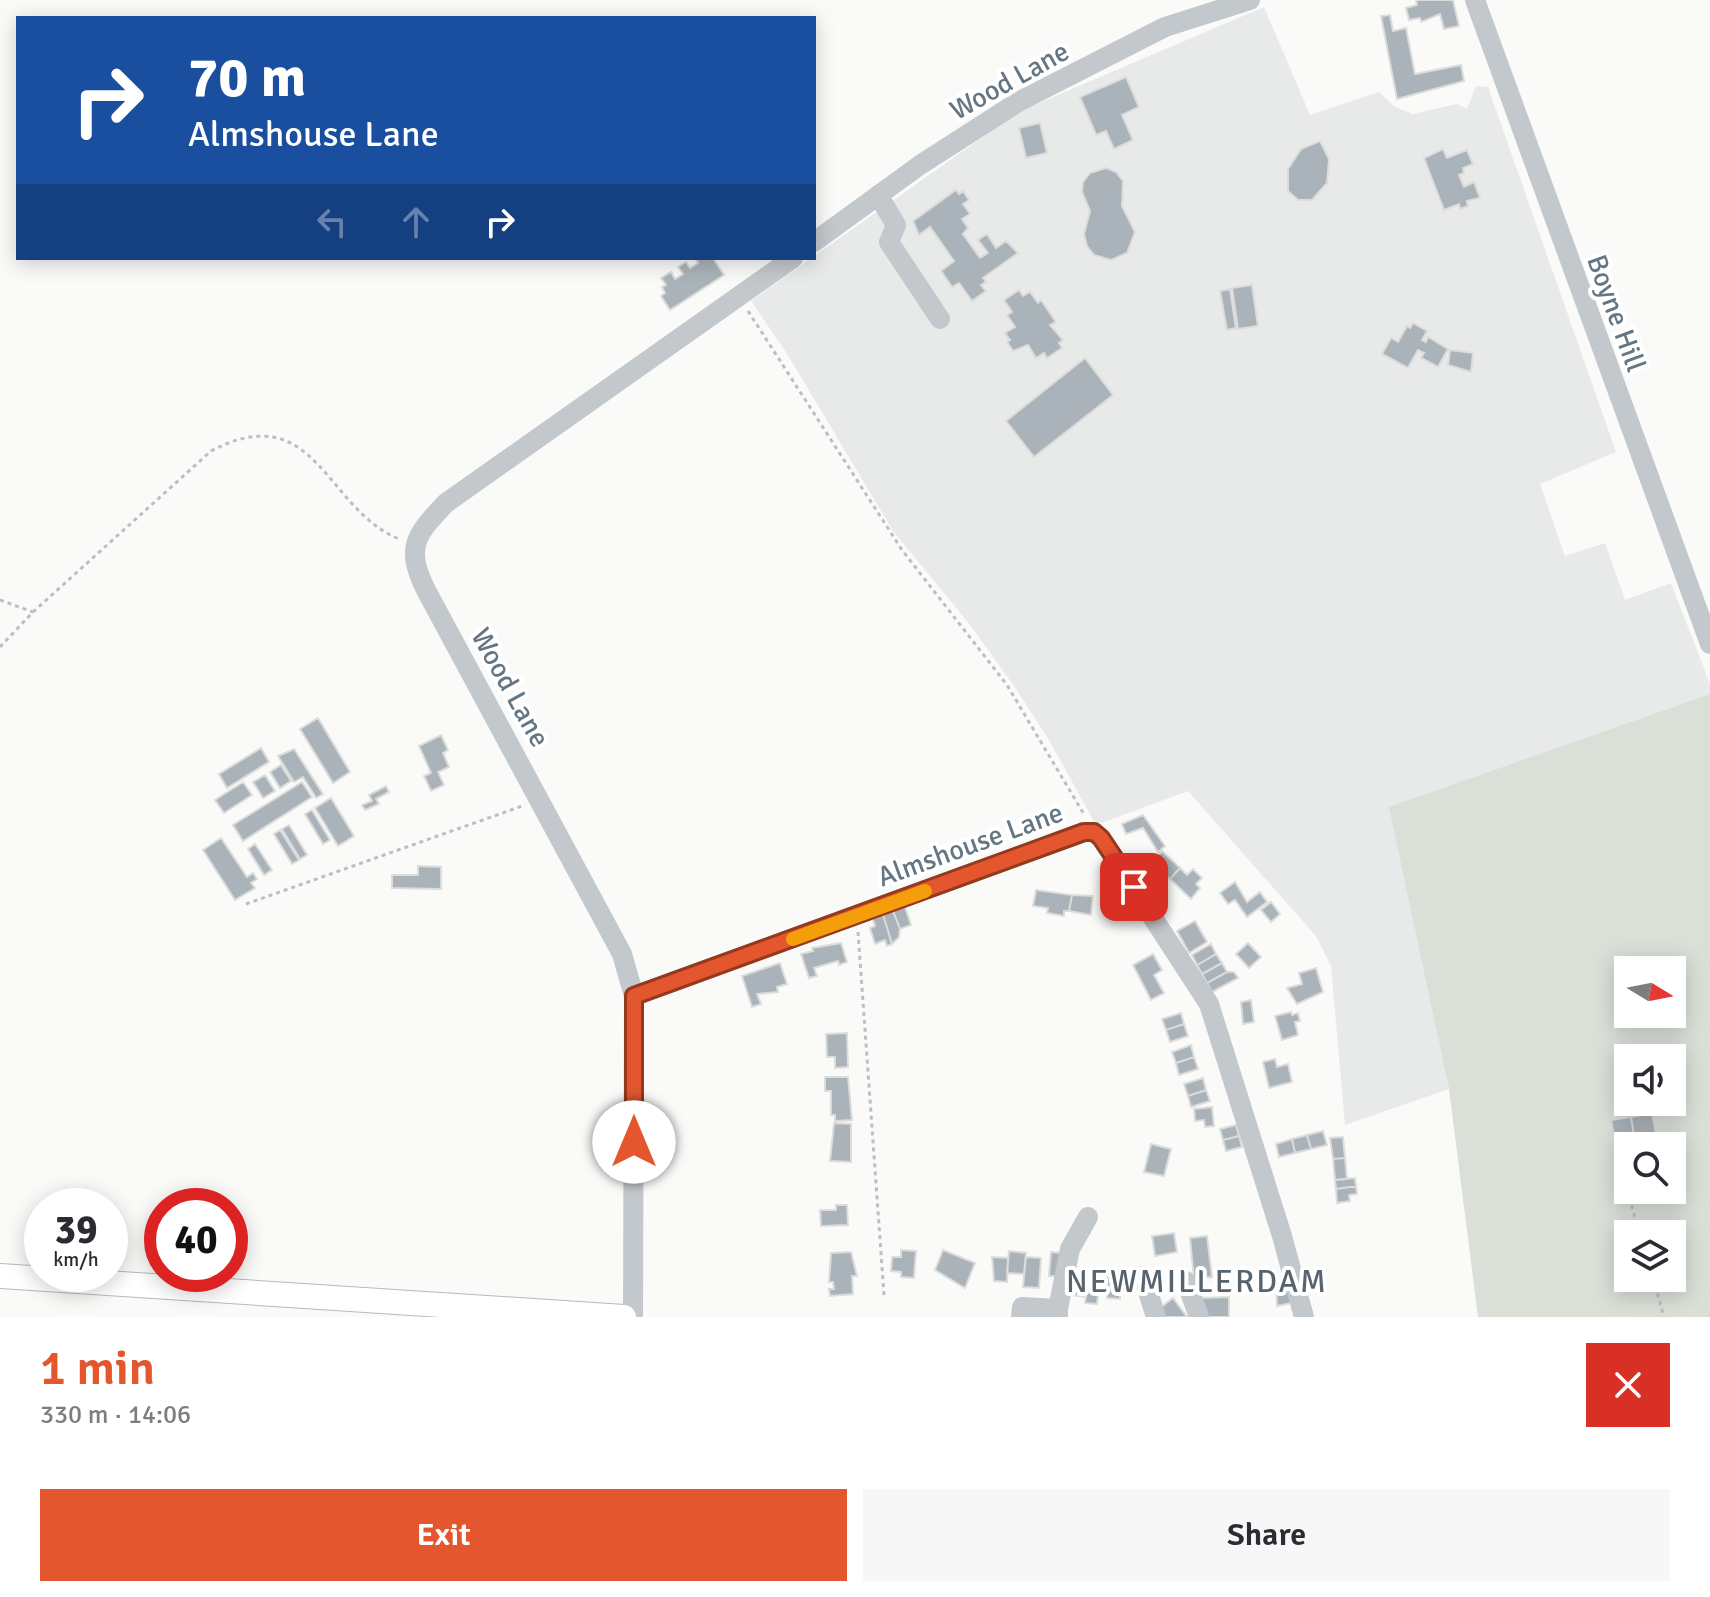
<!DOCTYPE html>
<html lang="en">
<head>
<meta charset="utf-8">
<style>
	body { margin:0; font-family:Signika,sans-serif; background:#f7f7f7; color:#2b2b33; height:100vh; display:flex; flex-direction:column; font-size:30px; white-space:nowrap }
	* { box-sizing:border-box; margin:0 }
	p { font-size:26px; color:#7c7c81 }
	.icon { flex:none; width:44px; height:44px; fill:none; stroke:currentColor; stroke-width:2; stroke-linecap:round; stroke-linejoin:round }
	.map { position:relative; height:1317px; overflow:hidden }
	.panel { display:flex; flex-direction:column; background:#fff; flex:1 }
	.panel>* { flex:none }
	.banner { position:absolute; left:16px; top:16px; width:800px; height:244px; border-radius:0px; box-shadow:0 4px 20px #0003; background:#1a4fa0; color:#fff; overflow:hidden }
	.needle { width:52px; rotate:100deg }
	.controls { position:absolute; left:1614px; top:956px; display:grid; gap:16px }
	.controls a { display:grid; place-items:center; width:72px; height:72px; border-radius:0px; background:#fff; box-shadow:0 4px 20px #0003; font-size:40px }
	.speed { position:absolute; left:24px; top:1188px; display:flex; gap:16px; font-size:40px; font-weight:700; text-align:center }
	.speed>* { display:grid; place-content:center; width:104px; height:104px; border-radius:50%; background:#fff; box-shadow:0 4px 20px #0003; line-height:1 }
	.speed small { font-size:20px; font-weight:400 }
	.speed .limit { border:12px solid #d22; background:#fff; color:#111 }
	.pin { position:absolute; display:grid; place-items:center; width:68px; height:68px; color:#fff; margin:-34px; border-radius:16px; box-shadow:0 4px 12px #0006 }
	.me { position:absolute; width:88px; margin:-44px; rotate:0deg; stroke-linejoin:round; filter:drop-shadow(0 0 6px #0008) }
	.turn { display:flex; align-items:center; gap:28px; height:168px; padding:0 40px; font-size:36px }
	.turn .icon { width:104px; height:104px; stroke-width:2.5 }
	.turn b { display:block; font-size:56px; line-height:68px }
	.lanes { display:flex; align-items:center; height:76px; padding:0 40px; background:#0003; justify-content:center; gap:40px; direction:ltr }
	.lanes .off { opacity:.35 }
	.round { display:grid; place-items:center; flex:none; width:84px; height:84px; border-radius:0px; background:#f7f7f7 }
	.head { display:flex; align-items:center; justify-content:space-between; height:136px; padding:0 40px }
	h1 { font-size:48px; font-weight:600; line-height:60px; color:#e4572e }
	.primary-button { display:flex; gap:16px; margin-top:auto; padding:16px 40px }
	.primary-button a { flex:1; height:92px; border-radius:0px; background:#e4572e; color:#fff; font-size:32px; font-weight:600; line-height:92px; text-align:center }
	.primary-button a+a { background:#f7f7f7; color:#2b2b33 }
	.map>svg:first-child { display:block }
	.built { fill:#e8e9e9 }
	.green { fill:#dadfd7; fill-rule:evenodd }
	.building { fill:#aab3b9; stroke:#dcdcda; stroke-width:2 }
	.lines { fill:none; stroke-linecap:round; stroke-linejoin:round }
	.major-casing { stroke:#b5babe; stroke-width:26 }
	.path { stroke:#bbbfc2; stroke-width:3; stroke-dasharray:4 4; stroke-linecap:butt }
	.minor { stroke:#c3c8cc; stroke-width:20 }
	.major { stroke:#fff; stroke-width:24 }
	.route-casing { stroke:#94391e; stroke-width:20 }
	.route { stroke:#e4572e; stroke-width:14 }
	.slow { stroke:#f59e0b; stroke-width:14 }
	.labels { text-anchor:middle; stroke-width:8; stroke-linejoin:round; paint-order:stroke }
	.street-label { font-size:28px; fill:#657683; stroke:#fff }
	.quarter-label { font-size:32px; letter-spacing:2px; fill:#57646e; stroke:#fff }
</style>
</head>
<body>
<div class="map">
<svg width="1710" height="1317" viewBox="0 0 1710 1317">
	<rect width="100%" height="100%" fill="#fafaf8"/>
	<path class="built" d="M1264,7L1310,115L1379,92L1395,107L1413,114L1457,104L1467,109L1476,86L1488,87L1616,452L1540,484L1565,556L1605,543L1625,600L1671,583L1710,684V694L1390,807L1449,1089L1345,1125L1331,966L1316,936L1188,791L1096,825L1049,740L1016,689L971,626L893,531L786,352L751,301L1018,112Z"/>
	<path class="green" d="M1710,694V1317H1478L1449,1089L1389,807ZM1628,970H1672V1014H1628ZM1628,1058H1672V1102H1628ZM1628,1146H1672V1190H1628ZM1628,1234H1672V1278H1628Z"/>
	<path class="building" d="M1416,0H1453L1459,26L1444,29L1440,14L1421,22L1420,18L1409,20L1406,8L1417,5Z
		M1390,15L1393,31L1406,28L1415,74L1461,65L1464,81L1397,99L1381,16Z
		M1126,77L1139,107L1122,115L1133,140L1114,149L1106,131L1096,135L1080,97Z
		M1040,123L1047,153L1026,158L1019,128Z
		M1320,141L1329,159L1327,183L1312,200H1298L1288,191V169L1301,149Z
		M1443,149L1447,158L1467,150L1473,164L1463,168L1464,173L1459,175L1464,187L1474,182L1480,198L1467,201L1468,206L1460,209L1459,204L1444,210L1424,158Z
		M1106,168L1116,172L1123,181L1122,206L1135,232L1127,253L1111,260L1094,255L1087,246L1084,234L1090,211L1082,192L1083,182L1090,173Z
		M956,190L959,194L963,191L969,200L963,204L970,214L962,219L968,228L963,234L980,258L988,253L978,240L987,234L996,248L1006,241L1018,253L983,278L986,282L981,285L986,291L972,301L959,283L952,287L941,271L954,261L930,227L919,235L913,221Z
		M695,258H713L724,275L670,310L661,296L665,293L662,287L666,285L661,278L671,272L675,279L683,274L678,267L686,262L690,268L698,263Z
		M1252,285L1258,326L1238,329L1232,288Z
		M1230,289L1236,328L1227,330L1220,291Z
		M1019,290L1023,296L1030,292L1038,303L1041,300L1056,322L1050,325L1063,340L1059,343L1062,348L1047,358L1044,353L1036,358L1028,345L1013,351L1007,342L1010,340L1005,333L1015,327L1007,315L1012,312L1004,300Z
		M1413,323L1427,331L1422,340L1426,342L1428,337L1448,349L1438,367L1421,358L1424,353L1418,350L1408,368L1382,354L1391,338L1398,342L1407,326L1410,328Z
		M1450,350L1473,353L1471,372L1448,365Z
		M1085,358L1113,395L1034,457L1006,421Z
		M318,718L350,772L333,783L300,729Z
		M441,735L448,750L443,753L449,767L438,772L444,785L431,791L424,776L431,773L419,746Z
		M261,748L269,762L227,788L219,774Z
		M294,749L323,794L316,798L303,777L294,782L278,756Z
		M281,765L291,781L280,788L270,772Z
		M265,775L275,791L263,798L253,782Z
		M243,782L252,795L224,813L215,800Z
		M302,782L312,797L243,841L233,825Z
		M386,786L389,792L376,799L379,804L365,810L362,805L372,801L369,795Z
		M331,798L354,836L338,846L315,808Z
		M312,810L330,840L323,844L305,814Z
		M1143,815L1165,846L1158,852L1143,828L1126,834L1122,824Z
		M289,825L307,855L300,859L282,829Z
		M280,830L299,860L292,864L274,834Z
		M221,838L247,877L253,873L257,879L251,883L255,888L235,900L203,850Z
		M255,844L272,870L264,875L248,849Z
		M1162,851L1180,868L1170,879L1152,861Z
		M418,866L441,867V889L392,888V875H418Z
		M1180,868L1187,875L1193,869L1202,878L1196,884L1200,888L1191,899L1170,879Z
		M1235,882L1247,902L1260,892L1267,902L1247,917L1235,900L1228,904L1220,893Z
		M1036,890L1072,895L1069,911H1064V916L1047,913L1048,908L1033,906Z
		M1072,895L1093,896L1091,915L1069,911Z
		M1271,902L1280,914L1271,922L1261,910Z
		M904,904L911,925L900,929L892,908Z
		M892,908L900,929L899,937L892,944L882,911Z
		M882,911L892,944L887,946L885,940L875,944L870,928L875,926L871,915Z
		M1195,921L1207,942L1189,953L1177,931Z
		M841,943L847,962L839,965L838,961L814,968L817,976L809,978L801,954L813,951L812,948Z
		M1248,943L1261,957L1249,968L1236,954Z
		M1211,944L1216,954L1197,965L1192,955Z
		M1153,954L1162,970L1154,975L1164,993L1151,1000L1133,965Z
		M1216,954L1222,963L1202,974L1197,965Z
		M780,963L787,984L777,987L778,992L757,994L761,1004L752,1007L742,976Z
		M1222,963L1227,972L1207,983L1202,974Z
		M1316,968L1323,992L1297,1004L1287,988L1302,984L1299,973Z
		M1227,972H1234L1238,978L1212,992L1207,983Z
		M1251,1000L1254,1022L1243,1024L1241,1002Z
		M1291,1012L1292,1015L1298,1013L1300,1021L1295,1022L1298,1035L1282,1040L1275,1016Z
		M1181,1013L1184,1024L1166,1030L1162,1019Z
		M1184,1024L1188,1036L1170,1042L1166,1030Z
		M847,1033L848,1067L835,1068V1057H827L826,1034Z
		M1191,1045L1194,1057L1176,1063L1172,1052Z
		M1194,1057L1198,1069L1179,1075L1176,1063Z
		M1275,1059L1277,1067L1288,1064L1292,1082L1269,1088L1263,1062Z
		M825,1077H848L852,1120L835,1121V1115H831V1091H825Z
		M1203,1078L1206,1090L1188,1096L1184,1084Z
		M1206,1090L1210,1101L1191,1107L1188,1096Z
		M1212,1107L1214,1126L1205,1127L1204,1120L1195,1121L1194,1109Z
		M1652,1113L1656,1133L1634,1136L1631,1117Z
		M1631,1117L1634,1136L1614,1137L1611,1120Z
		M834,1123L851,1124V1162L830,1161Z
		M1236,1125L1239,1136L1223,1140L1220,1129Z
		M1323,1131L1327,1145L1311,1149L1307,1135Z
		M1307,1135L1311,1149L1295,1153L1292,1139Z
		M1239,1136L1242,1147L1226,1151L1223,1140Z
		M1343,1137L1345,1158L1333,1159L1330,1138Z
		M1292,1139L1295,1153L1279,1157L1276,1144Z
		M1151,1144L1171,1149L1164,1176L1144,1172Z
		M1345,1158L1347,1179L1335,1180L1333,1159Z
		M1355,1178L1356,1186L1336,1189L1335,1180Z
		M1356,1186L1357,1194L1349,1195L1350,1201L1337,1203L1336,1189Z
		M836,1205H847L848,1225L821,1226L820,1210H836Z
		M1174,1233L1177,1252L1155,1256L1152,1236Z
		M1207,1236L1212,1277L1194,1279L1190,1238Z
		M901,1250L916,1251L914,1278L901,1277V1272L891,1271L892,1257H901Z
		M943,1250L975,1263L965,1288L935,1270Z
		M1009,1251L1026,1253L1024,1274L1007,1273Z
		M851,1252L857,1276H852L853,1294L830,1296L829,1289H834L833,1282H829L831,1253Z
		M1051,1252L1062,1253L1060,1276H1049Z
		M992,1257L1008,1258L1007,1282L994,1281Z
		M1026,1257L1041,1258L1039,1288L1023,1287Z
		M1105,1268L1118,1269L1120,1299L1107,1298Z
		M1288,1282L1292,1303L1277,1306L1276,1284Z
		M1071,1284L1087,1286L1086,1297L1070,1295Z
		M1087,1286L1099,1287L1097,1304L1085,1303Z
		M1229,1297V1317H1201V1298Z
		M1173,1298L1187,1317H1159L1155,1312Z"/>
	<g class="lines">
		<g class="major-casing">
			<path id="major" d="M0,1276L624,1317"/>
		</g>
		<path class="path" d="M748,311L902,550L1007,685L1085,816
			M0,600L33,612
			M0,647L33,612L211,451C316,396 325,509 399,539
			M246,904L525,805
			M858,932L884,1295
			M1620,1167L1640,1234
			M1653,1278L1664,1317"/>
		<path class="minor" d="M1475,0L1710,644
			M878,195L896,225L889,242L940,319
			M814,242L920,165L1018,102L1165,27L1250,0
			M634,996L1084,832H1094L1101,838L1209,1004L1282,1236L1304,1317
			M1143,1276L1156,1317
			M1186,1281L1199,1317
			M1058,1309L1070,1249L1088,1217
			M633,1317L634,996L622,954L427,592C405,549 414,536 446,503L793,258
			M1021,1317L1022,1307L1058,1309V1317"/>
		<use href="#major" class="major"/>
	</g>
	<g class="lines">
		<g class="route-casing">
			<path id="route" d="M634,1142V996L1084,832H1094L1101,838L1134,887"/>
		</g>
		<use href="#route" class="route"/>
		<path class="slow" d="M793,939L925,891"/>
	</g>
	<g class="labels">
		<g class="street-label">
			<text transform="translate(1009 80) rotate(-29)" y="10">Wood Lane</text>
			<text transform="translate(1617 313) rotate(70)" y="10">Boyne Hill</text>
			<text transform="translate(511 687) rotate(61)" y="10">Wood Lane</text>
			<text transform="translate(970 844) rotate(-20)" y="10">Almshouse Lane</text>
		</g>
		<g class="quarter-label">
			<text x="1197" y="1292">NEWMILLERDAM</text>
		</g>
	</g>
</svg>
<div class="controls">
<a><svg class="needle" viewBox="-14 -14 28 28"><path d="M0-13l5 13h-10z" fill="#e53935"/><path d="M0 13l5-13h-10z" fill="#7c7c81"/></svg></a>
<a><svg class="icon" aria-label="sound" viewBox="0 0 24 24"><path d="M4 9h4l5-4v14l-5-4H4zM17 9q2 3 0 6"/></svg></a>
<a><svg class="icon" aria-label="search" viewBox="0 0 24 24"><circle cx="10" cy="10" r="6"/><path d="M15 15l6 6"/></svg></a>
<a><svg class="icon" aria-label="layers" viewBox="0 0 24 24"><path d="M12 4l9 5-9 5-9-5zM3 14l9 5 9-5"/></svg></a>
</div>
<div class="speed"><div>39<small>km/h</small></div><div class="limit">40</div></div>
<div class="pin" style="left:1134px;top:887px;background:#d93025"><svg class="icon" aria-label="arrive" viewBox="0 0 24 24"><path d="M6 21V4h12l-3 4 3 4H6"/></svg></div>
<svg class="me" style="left:634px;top:1142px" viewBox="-20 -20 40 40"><circle r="19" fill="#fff"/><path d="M0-13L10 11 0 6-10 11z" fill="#e4572e"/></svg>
<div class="banner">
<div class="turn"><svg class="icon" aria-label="right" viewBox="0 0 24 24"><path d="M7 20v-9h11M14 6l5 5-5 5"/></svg><div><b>70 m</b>Almshouse Lane</div></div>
<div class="lanes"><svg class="icon off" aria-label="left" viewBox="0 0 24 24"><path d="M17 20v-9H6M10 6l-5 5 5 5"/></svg><svg class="icon off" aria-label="ahead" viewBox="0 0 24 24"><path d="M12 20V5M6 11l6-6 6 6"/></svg><svg class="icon" aria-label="right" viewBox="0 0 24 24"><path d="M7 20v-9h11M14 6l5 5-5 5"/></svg></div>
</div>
</div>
<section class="panel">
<div class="head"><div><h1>1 min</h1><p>330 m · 14:06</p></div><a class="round" style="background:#d93025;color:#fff"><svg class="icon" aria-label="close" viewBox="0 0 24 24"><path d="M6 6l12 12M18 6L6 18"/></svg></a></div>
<div class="primary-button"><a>Exit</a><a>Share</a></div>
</section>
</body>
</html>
